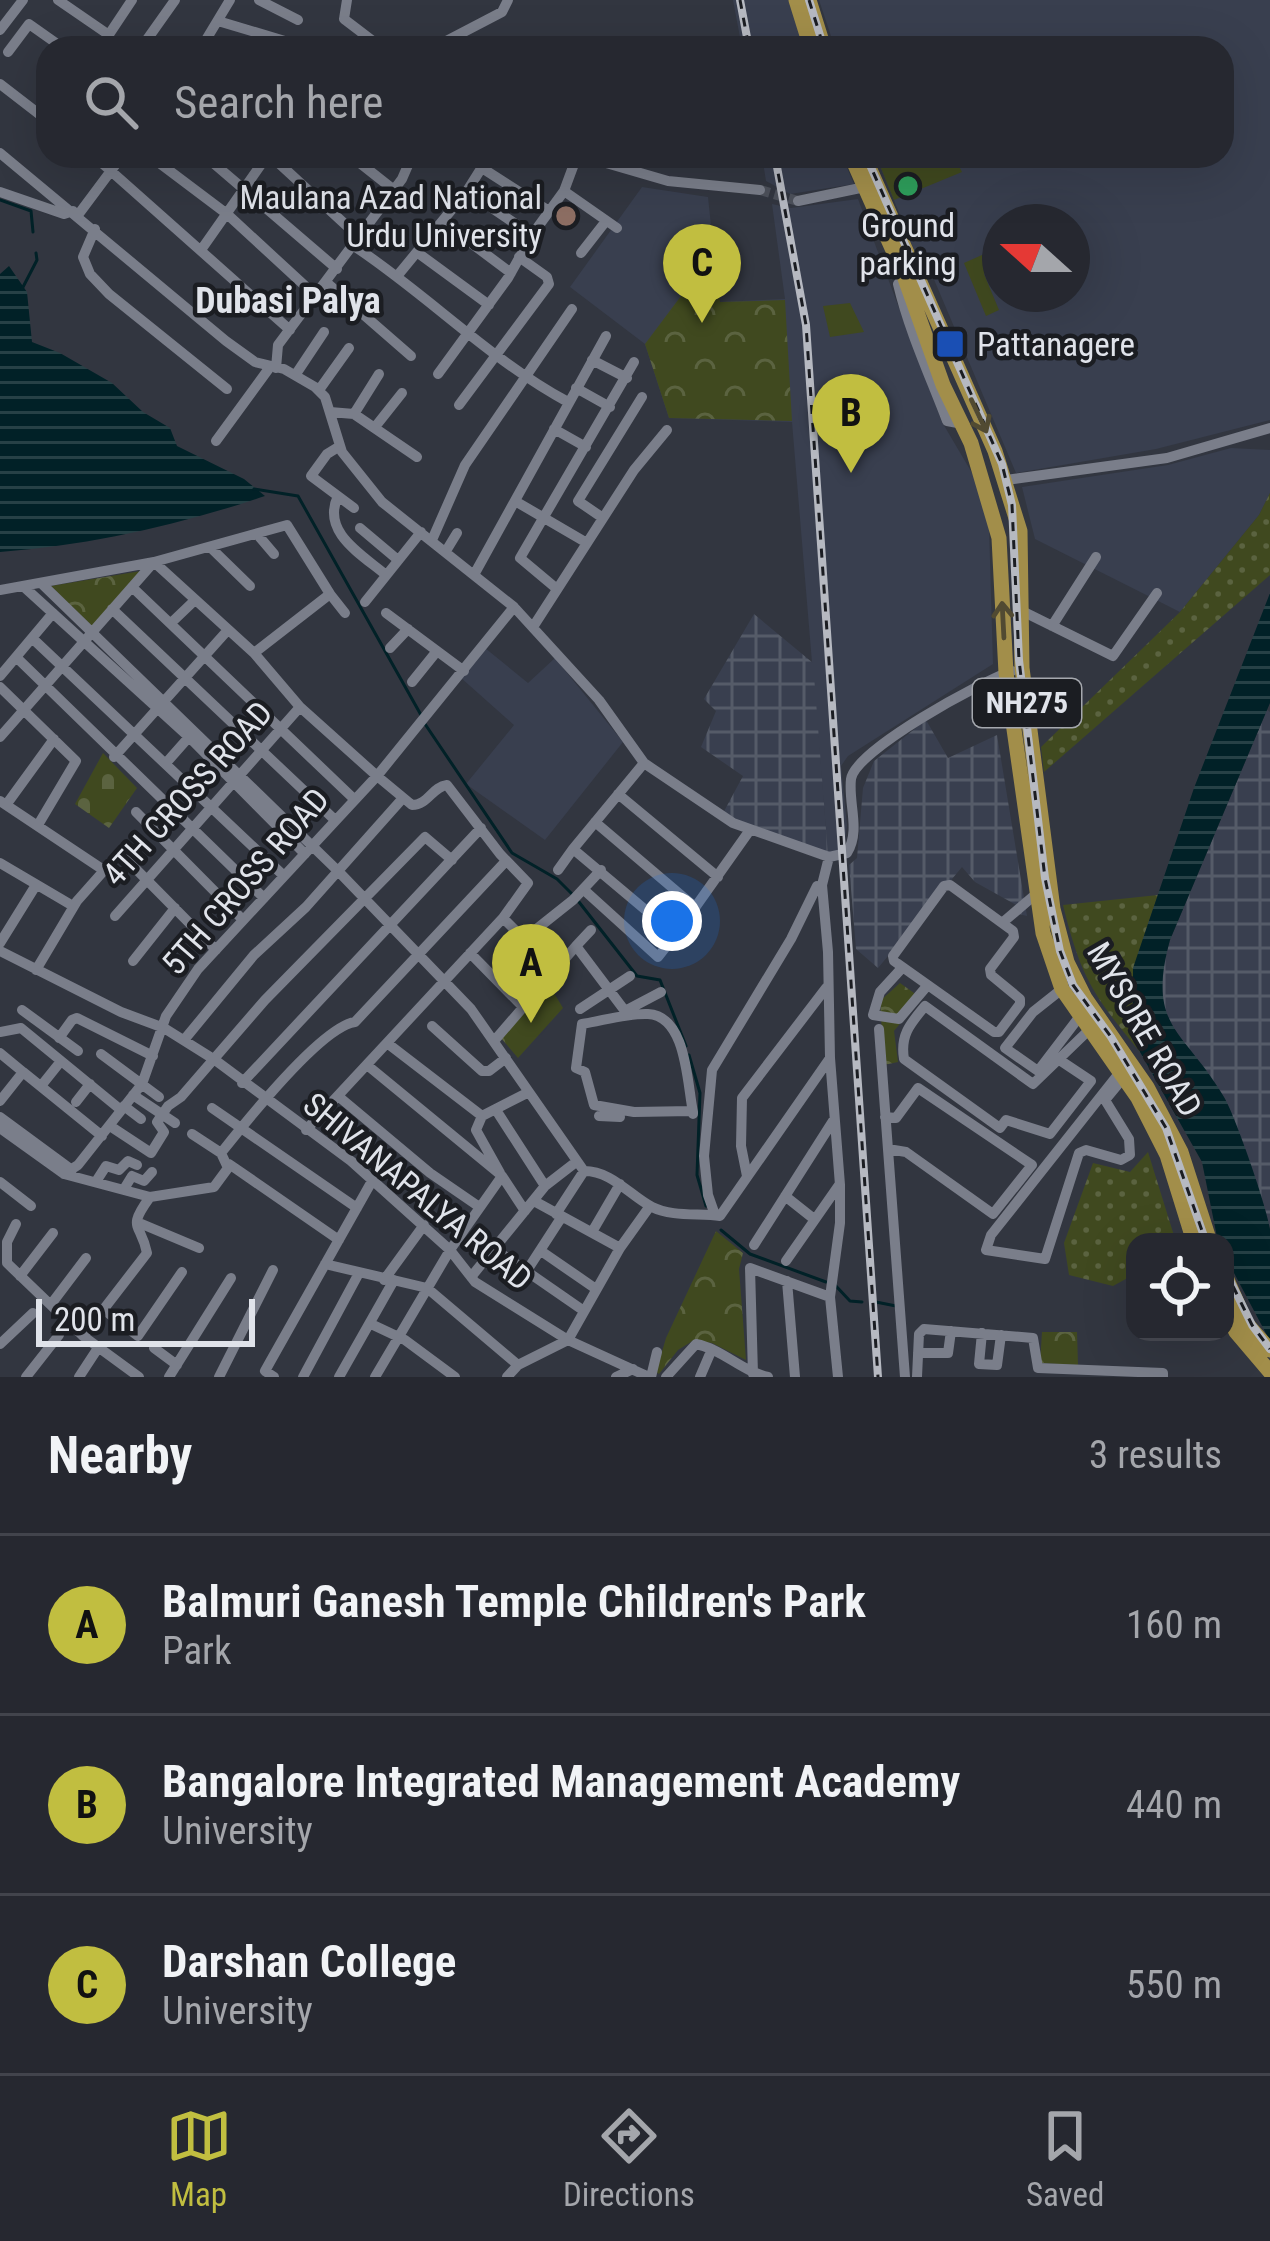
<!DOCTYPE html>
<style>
body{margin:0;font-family:"Roboto Condensed",sans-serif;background:#32343c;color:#f1f3f6}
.controls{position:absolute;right:36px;bottom:36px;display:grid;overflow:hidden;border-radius:24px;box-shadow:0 12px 48px #0002}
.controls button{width:108px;height:108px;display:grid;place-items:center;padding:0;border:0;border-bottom:3px solid #42444c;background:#262830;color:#f1f3f6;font:60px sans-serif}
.compass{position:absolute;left:982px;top:204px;width:108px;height:108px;border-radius:50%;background:#262830;box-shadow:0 12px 48px #0002;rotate:291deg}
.scale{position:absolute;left:36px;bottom:30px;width:219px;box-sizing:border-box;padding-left:12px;border:6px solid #e0e3ea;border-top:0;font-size:33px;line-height:42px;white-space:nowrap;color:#e0e3ea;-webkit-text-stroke:9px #1b1d22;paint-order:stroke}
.you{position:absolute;left:672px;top:921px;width:42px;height:42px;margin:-30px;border:9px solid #fff;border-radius:50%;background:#1a73e8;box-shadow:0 0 0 18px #1a73e833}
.badge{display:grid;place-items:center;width:78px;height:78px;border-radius:50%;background:#c1be40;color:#111;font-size:39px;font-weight:700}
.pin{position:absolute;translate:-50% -99px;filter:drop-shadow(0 3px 6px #0008)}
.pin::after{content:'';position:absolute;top:63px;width:42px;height:36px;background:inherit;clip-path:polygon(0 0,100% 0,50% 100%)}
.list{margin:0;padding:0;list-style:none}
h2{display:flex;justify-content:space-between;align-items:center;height:156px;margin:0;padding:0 48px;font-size:51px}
h2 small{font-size:39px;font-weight:400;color:#a4a6ab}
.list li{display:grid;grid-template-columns:78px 1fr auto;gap:36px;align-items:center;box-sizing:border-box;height:180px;padding:0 48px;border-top:3px solid #42444c}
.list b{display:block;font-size:45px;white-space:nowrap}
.list p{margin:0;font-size:39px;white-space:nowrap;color:#a4a6ab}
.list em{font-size:39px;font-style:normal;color:#a4a6ab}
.icon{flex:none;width:66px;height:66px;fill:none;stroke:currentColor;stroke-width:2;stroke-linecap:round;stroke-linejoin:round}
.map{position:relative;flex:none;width:1270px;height:1377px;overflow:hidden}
.search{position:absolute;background:#262830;box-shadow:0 12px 48px #0002;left:36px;right:36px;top:36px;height:132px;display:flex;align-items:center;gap:30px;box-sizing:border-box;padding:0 42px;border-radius:36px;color:#a4a6ab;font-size:45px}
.sheet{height:696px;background:#262830}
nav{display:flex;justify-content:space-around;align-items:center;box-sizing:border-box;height:168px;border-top:3px solid #42444c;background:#262830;font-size:33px;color:#a4a6ab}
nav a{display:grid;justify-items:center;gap:6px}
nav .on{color:#c1be40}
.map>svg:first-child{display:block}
.built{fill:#393f4f;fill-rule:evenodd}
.industrial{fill:url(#industrial-grid)}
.grass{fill:url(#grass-dots)}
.cemetery{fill:url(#cemetery-stones)}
.park{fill:url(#park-crowns)}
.garden{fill:#40491f}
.water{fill:url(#water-rules)}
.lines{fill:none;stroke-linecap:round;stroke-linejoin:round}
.stream{stroke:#012127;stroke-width:3}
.minor-tunnel{stroke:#4c505a;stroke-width:10;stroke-dasharray:10 5;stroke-linecap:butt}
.minor{stroke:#7a7e8a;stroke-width:10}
.highway{stroke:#a28e4a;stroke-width:15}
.rail-casing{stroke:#b6b9c1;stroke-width:8}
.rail{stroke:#1b1d22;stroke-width:3;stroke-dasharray:9;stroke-linecap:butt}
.oneway{stroke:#514a32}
.leisure-dot{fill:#2e9e5b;stroke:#1b1d22;stroke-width:4.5}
.education-dot{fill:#8d6e63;stroke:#1b1d22;stroke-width:4.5}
.transit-dot{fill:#1a4fb4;stroke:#1b1d22;stroke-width:4.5}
.labels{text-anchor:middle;stroke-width:9;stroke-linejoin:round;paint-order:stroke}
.shield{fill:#1b1d22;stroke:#a5a8ae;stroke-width:3}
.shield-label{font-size:30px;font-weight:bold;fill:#e0e3ea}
.poi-label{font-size:33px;fill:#e0e3ea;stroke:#1b1d22;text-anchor:end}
.street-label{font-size:33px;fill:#e0e3ea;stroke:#1b1d22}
.neighbourhood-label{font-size:36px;font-weight:bold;fill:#e0e3ea;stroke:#1b1d22}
</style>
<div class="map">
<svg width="1270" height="1377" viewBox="0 0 1270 1377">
<defs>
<pattern id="industrial-grid" width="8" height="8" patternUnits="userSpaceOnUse" patternTransform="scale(3)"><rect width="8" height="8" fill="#393f4f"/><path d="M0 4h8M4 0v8" fill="none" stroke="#555b68"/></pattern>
<pattern id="grass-dots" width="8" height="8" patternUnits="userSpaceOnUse" patternTransform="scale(3)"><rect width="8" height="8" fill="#40491f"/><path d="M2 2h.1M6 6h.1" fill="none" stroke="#5b6340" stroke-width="1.8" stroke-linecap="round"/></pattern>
<pattern id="cemetery-stones" width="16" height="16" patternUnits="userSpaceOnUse" patternTransform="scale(3)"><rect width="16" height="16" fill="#40491f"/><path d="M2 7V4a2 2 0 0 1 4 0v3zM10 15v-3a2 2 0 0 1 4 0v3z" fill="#5b6340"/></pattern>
<pattern id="park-crowns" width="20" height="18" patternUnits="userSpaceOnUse" patternTransform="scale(3)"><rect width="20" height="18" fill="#40491f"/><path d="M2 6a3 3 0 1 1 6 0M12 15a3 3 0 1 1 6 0" fill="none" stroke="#5b6340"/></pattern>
<pattern id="water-rules" width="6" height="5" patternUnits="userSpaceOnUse" patternTransform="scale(3)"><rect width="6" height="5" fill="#012127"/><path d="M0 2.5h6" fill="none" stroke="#264146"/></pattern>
</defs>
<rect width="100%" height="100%" fill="#323640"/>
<!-- built -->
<path class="built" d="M733,0H790L804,48H742Z
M819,0H1270V420L1156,449L1016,473L930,270L923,272L876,156H1222V48H835ZM1000,222H1072V294H1000Z
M762,156H842L854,184L790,194L766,181Z
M642,187L708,197L719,302L785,299L772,204L791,208L858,199L942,422L975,478L989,526L993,664L848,756L841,766L847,825L844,848L828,855L792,422L669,418L645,344L570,287Z
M1231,448L1270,450V493L1259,515L1180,612L1035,539L1022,487L1168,465Z
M485,648L528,683L555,658L623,742L545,840L466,784L514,725L460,677Z"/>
<!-- industrial -->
<path class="industrial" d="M754,614L813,663L828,855L722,815L743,776L701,747L716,711L704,699Z
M1267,710L1270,712V1227L1225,1099L1167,1019L1160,999L1161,972L1170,940Z
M926,720L948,758L997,735L1027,916L1019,914L1018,906L975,882L962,867L878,968L856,949L849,865L857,858L863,788L874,761Z"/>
<!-- grass -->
<path class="grass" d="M1270,493V575L1044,772L1041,747L1180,612L1259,515Z
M1158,895C1138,954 1123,989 1140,1052C1093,995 1081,978 1063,905Z
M1148,1152L1176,1242H1135V1274L1113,1286L1069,1275L1064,1243L1093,1163L1130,1172Z"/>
<!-- cemetery -->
<path class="cemetery" d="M103,753L137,788L109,828L75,804Z"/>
<!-- park -->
<path class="park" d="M716,275L720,302L785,300L792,421L669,418L645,344L696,276Z
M141,571L93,627L51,586Z
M548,983L563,1008L518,1058L501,1038Z
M900,983L921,998L894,1031L898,1062L884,1065L880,1001Z
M716,1231L743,1253L739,1269L746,1360L712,1343L694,1340L678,1350L659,1374L656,1372L666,1338Z
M1042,1332H1077L1078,1365L1040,1363Z"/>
<!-- garden -->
<path class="garden" d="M876,156H954L962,172L894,200Z
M1000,247V266L984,274L999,310L986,316L964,263Z
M850,303L864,332L830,337L823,306Z"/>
<!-- water -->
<path class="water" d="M9,266L27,292L32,342L60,353L112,383L143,412L170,428L177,446L244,479L265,496C179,525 91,545 0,552V274Z
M1270,593V703L1170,940C1146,1028 1184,1029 1224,1097C1235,1115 1267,1207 1270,1229C1270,1264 1270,1304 1270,1341L1225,1256V1242H1218L1202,1162L1140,1052L1133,1024V968L1194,788Z"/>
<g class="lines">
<!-- stream -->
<path class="stream" d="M0,200L31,211L33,232
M22,289L37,260L36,253
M254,489L298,496L421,715
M425,724L512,853L557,879L573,895
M579,902L637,976L660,980L686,1046
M689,1055L700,1093L697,1175L706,1206
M721,1230L750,1254L826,1282
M835,1285L850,1301L862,1302
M876,1302L896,1306"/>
<!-- minor-tunnel -->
<path class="minor-tunnel" d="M760,190L798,201"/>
<!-- minor -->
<path class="minor" d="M58,0L109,35
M259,0L298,20
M347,0L344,19L382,48
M218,21L308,48
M0,30L23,0
M100,48L132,0
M141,48L175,0
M201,48L230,0
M433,48L502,12L508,0
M8,52L29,24L63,48
M45,71L48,73
M0,84L48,121
M0,153L226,341L255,362L284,369L315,387L325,397L342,452L382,502L514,607L599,700L644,763L733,823L829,857L847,853C861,830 848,804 851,779C855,750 982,681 1012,671
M94,156L290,330
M150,156L227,214L316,296
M205,156L337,269
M271,156L360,238
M351,156L394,190
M582,156L668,181L760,190
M482,168L549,211
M564,191L617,228
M0,192L64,214L73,211
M798,201L865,187
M78,215L122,156
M443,222L511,273
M95,229L83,257L90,274L109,294L227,389
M532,235L564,191L577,156
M354,246C428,295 490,360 568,402
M201,250L267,156
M418,253L489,305
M581,253L606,221
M398,275L467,191L489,156
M904,277L898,284C909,331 930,376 947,421L963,424
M326,282L411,356
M592,360L627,378
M276,368L278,345L402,179L412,156
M296,374L324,332
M438,374L508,278L532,235L467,191
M576,388L610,407
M319,390L349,348
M459,405L549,284L547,277L519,257
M330,412L354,414L417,457
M354,414L379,374
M375,427L402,393
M554,429L586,447
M216,441L270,367
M340,446L327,454L311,476L354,508
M1006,480L1167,458L1270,428
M338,496C321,532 361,554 386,575
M515,501L587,543
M603,518L578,501L642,397
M360,528L398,560
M257,534L274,554
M432,540L465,465L572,309
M211,548L250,586
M446,551L457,533
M475,573L606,336
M42,584L339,872L471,1009L584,1171C612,1171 629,1195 652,1207C672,1217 699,1213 720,1216L830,1058L828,952L822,885L829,857
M23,586L189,737L305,854
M132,587L354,799
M557,589L520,558L634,362
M0,590L154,562L254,653L300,707L377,776L514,607
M330,594L345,613
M365,602L421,532
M112,609L335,820
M1020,610L1113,656L1157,593
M386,613L464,671
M171,623L194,601
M1052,626L1096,557
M533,627L634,470L667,430
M32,638L284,876
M390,648L408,629
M16,657L264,898
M0,676L53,613
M412,682L437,651
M0,687L76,761L38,825
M0,737L154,562L287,525L330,594L254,653
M114,757L227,631
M166,763L189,737
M644,763L573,849L673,933H677L750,830
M618,794L718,877
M0,801L102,869
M6,805L54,739
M136,812L243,920
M595,822L695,907
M0,863L73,906
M558,870L573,849
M583,889L658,957L677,933
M115,916L300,707
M503,918L541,956L509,993
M1002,923L1013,931L1014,937L990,969L991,975L1020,999V1004L999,1032H994L894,961L893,956L944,886L950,885L1002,923L1036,894
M524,939L573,900L601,870
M0,943L36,885
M576,946L591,930
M0,951L121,1012L164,1028L215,1060L351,1161L450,1250L475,1282L568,1340L649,1377
M470,953L523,1007
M133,961L175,908
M902,968L880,992L873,1015L899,1019L927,986
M36,970L77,901L116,857L127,860L216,950
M1062,989L1033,1012L1005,1048L1038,1071L1080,1016
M580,1009L630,976
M22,1010L78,1051
M432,1026L482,1071H489L506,1058
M879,1029L905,1377
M0,1032L21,1028L121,1110
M59,1038L72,1020L77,1018L153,1056
M184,1040L254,955L306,907L403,798
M494,1041L576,946L625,1011L661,992
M387,1043L482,1116L529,1092
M0,1053L23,1072
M101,1054L159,1097
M830,1058L840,1185V1223L830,1297L838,1377
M1061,1061L1091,1081L1050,1134L1006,1120L1000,1128L904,1059C900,1035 910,1024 925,1006L1033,1084L1090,1029
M367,1065L502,1176
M1120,1072L991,1235L986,1250L1045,1259L1079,1153L1086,1150L1121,1160L1130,1155L1129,1139L1105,1100L1124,1077
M242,1083L481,828
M41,1086L61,1061
M133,1095L175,1123
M338,1096L430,1173L478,1206
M0,1101L23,1072L102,1136
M76,1102L90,1084
M124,1106L141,1119
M212,1108L357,1208
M496,1110L545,1186
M692,1111L634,1112L594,1105L585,1072L576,1068L582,1024C602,1021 627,1013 648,1014C687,1016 687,1084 693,1112V1114
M482,1116L476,1130L500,1173
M599,1116L620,1117
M0,1117L72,1170
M885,1117L896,1118L918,1088L1032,1165L993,1214L906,1152L888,1149
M110,1126L151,1153L164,1132L157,1122L168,1106L181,1097L265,1000L425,837L452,860
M0,1128L64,1174L150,1197L214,1187L228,1168L221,1153C244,1124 321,1027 355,1022L506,861
M192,1134L221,1153
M229,1164L339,1240
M64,1174L78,1165L142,1084L166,1016L198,969L377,776L412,805C428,805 432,787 447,785L500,854L528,883L503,918L306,1130
M747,1176L741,1146L742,1098L826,988
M97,1180L106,1166L119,1170L128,1161L137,1165
M0,1182L31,1206
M124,1189L132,1176L144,1181L152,1172
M785,1196L814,1219
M534,1201L620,1248
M556,1214L584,1171
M715,1215L708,1195L704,1156L712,1070L791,939L817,886
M137,1222L199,1248
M16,1224L7,1242V1263L83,1336L139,1377
M592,1232L620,1184
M754,1245L833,1121
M493,1248L584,1311
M541,1251L596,1289
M786,1261L839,1185
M325,1264L427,1288L518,1365
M526,1272L561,1218
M20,1276L53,1233
M471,1277L545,1186L576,1162
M384,1280L424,1225
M787,1281L795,1377
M52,1303L86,1258
M103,1309L138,1336L182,1272
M371,1324L405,1340L455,1377
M982,1333L979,1364L997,1365L1001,1335
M83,1336L147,1253C141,1222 126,1230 150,1197
M0,1344L33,1313
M154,1348L177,1365
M918,1353H948L951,1331
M753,1374L750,1268L830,1297
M26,1377L59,1335
M79,1377L98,1348
M169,1377L231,1278
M219,1377L273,1270
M274,1377L265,1371L270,1362L372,1181
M303,1377L359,1273
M339,1377L394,1280
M375,1377L450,1250L502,1176L525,1211
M507,1377L518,1365L568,1340L620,1248L650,1206
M616,1377L633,1369
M651,1377L657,1352
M666,1377L696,1344C722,1349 741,1371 768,1377
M700,1377L712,1349
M917,1377L919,1334L924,1329L1033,1338L1038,1368L1163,1373V1377"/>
<!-- highway -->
<path class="highway" d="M796,0L811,48
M809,0L824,48
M851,156L903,273L943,385L971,443L999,538L1006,673L1043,933L1062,989L1138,1098L1167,1155L1194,1242
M864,156L995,451L1020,531L1022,668L1053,909L1067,962L1085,998L1147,1087L1181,1152L1210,1242
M1225,1275L1246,1323L1270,1350
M1225,1309L1236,1332L1270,1372"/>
<!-- rail casing -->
<g class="rail-casing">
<path id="rail" d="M740,0L749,48
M809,0L824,48
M775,156L806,325L878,1377
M866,156L1002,464L1012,505L1019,660L1045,878L1060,951L1073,985L1111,1037L1166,1128L1206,1242
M1225,1270L1252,1325L1270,1349"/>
</g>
<!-- rail -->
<use href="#rail" class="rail"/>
</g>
<!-- one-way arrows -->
<defs><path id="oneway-shaft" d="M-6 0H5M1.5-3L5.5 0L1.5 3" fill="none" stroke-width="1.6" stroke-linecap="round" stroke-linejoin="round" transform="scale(3)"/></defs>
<g class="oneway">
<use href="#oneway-shaft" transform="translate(979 416) rotate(65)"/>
<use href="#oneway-shaft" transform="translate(1003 620) rotate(-93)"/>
</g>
<!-- markers -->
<circle class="leisure-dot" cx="908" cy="186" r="12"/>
<circle class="education-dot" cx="566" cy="216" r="12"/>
<rect class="transit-dot" x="935" y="329" width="30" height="30" rx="6"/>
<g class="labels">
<!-- shield labels -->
<rect class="shield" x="973" y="679" width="108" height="48" rx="9"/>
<g class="shield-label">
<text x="1027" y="713">NH275</text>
</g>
<!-- poi labels -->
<g class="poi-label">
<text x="542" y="209">Maulana Azad National<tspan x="542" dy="38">Urdu University</tspan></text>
<text x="908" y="237" text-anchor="middle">Ground<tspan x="908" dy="38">parking</tspan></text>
<text x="977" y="356" text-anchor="start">Pattanagere</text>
</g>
<!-- street labels -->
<g class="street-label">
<text transform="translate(187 793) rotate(-48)" y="12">4TH CROSS ROAD</text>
<text transform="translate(245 881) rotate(-49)" y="12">5TH CROSS ROAD</text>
<text transform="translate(1145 1029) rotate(60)" y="12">MYSORE ROAD</text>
<text transform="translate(418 1191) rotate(40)" y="12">SHIVANAPALYA ROAD</text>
</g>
<!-- neighbourhood labels -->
<g class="neighbourhood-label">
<text x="288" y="313">Dubasi Palya</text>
</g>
</g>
</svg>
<div class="controls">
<button><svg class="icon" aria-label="locate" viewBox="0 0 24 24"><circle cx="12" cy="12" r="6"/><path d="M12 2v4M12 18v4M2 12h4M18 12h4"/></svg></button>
</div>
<svg class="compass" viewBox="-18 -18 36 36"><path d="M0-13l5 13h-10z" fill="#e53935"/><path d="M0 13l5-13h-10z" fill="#a4a6ab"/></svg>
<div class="scale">200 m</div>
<div class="you"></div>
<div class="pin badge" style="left:531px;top:1023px">A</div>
<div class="pin badge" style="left:851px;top:473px">B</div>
<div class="pin badge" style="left:702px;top:323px">C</div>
<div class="search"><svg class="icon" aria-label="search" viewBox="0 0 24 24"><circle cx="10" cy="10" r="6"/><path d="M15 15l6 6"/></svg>Search here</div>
</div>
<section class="sheet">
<h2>Nearby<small>3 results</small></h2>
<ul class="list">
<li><span class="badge">A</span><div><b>Balmuri Ganesh Temple Children's Park</b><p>Park</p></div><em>160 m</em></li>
<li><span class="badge">B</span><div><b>Bangalore Integrated Management Academy</b><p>University</p></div><em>440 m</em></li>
<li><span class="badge">C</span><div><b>Darshan College</b><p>University</p></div><em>550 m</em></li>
</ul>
</section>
<nav>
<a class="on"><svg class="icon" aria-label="map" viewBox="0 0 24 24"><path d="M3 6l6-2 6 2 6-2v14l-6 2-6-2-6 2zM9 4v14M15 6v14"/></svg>Map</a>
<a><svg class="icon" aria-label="directions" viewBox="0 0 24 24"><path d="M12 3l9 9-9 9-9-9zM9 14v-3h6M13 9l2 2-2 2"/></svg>Directions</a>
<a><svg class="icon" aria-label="saved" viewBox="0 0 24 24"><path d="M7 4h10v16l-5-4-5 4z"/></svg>Saved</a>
</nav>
